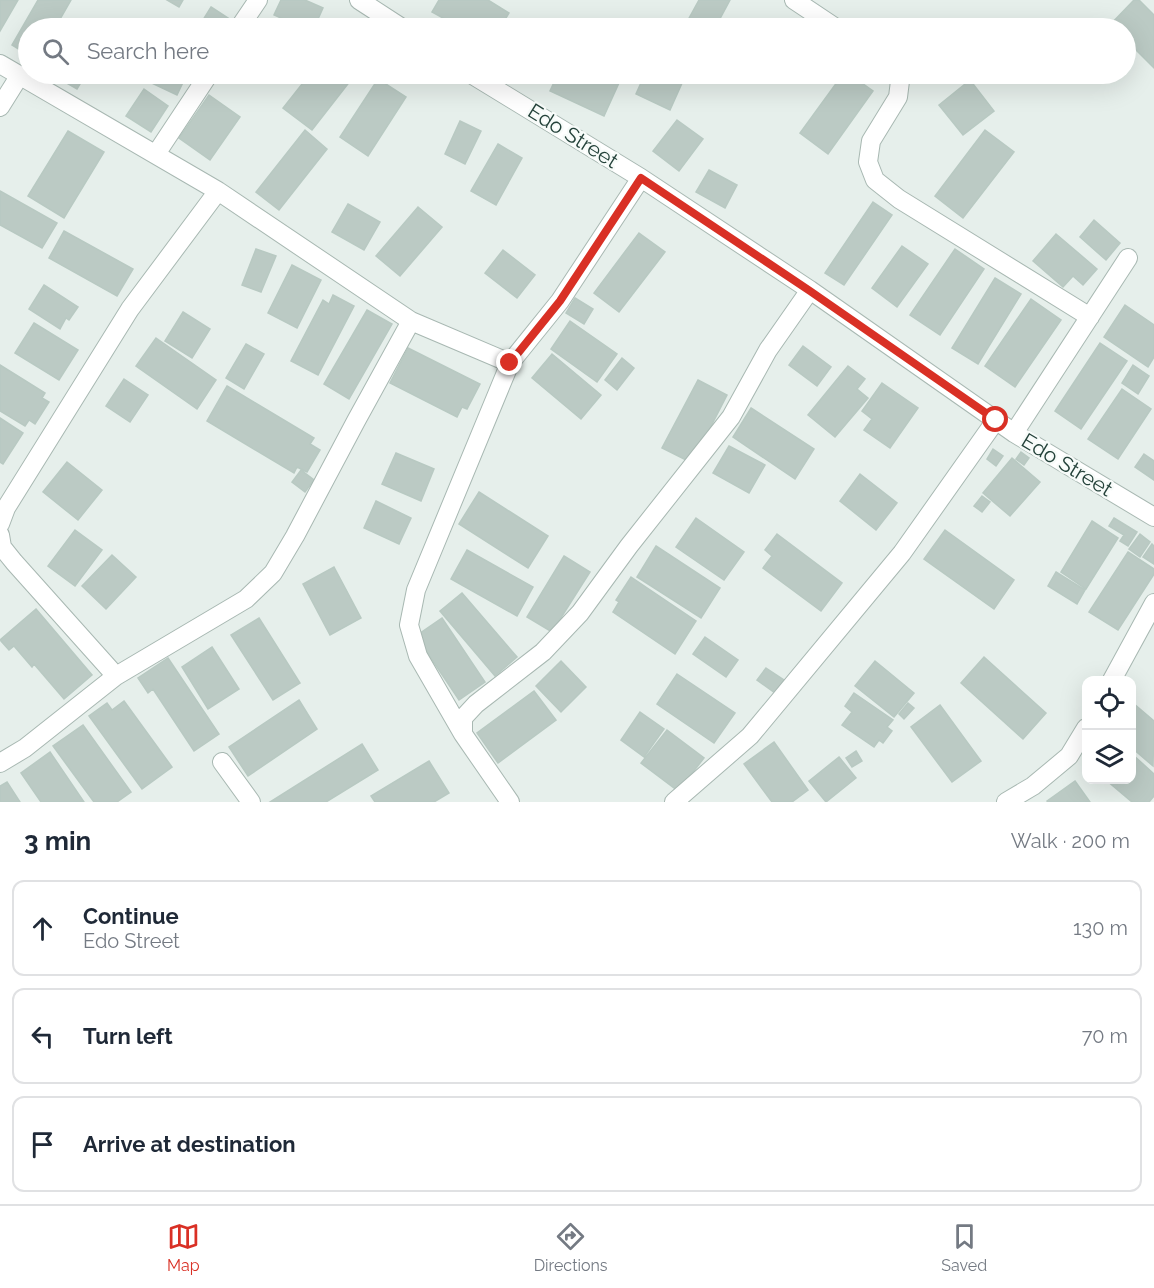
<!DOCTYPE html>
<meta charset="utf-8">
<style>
body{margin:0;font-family:Raleway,sans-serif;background:#f2f2f3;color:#1f2937}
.controls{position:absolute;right:18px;bottom:18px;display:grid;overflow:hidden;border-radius:12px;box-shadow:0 6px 24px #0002}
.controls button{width:54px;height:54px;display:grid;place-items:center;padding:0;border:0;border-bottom:2px solid #e0e1e3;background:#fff;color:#1f2937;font:30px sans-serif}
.stop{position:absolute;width:18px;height:18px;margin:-14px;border:4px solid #d93025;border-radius:50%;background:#fff}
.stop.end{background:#d93025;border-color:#fff;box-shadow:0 2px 6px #0008}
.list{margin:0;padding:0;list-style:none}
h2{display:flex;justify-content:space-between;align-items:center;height:78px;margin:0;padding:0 24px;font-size:26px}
h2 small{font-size:20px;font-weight:400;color:#747a83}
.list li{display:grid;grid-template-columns:39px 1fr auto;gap:18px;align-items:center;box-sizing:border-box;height:96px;margin:0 12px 12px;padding:0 12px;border:2px solid #e0e1e3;border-radius:12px}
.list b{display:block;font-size:22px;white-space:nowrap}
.list p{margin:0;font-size:20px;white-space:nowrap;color:#747a83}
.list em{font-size:20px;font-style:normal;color:#747a83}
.icon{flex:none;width:33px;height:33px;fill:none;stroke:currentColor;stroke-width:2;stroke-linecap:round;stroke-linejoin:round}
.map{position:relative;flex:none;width:1154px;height:802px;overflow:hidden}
.search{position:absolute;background:#fff;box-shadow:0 6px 24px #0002;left:18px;right:18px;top:18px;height:66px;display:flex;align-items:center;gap:15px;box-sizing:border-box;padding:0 21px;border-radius:33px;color:#747a83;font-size:22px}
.sheet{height:402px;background:#fff}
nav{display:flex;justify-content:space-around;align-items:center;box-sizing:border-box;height:84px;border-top:2px solid #e0e1e3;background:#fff;font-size:16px;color:#747a83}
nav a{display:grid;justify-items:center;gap:3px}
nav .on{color:#d93025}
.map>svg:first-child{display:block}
.building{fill:#bbcac4;stroke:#b8c9c2;stroke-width:1.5}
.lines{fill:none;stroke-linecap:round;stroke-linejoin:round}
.minor-casing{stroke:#a8b8b2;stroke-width:20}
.minor{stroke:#fff;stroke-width:18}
.route{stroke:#d93025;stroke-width:8}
.labels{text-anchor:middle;stroke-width:4.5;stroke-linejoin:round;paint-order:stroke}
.street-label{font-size:21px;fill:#24423a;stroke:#f7fbf9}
</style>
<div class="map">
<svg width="1154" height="802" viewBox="0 0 1154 802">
<rect width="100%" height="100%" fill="#e6efeb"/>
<!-- building -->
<path class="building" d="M0,0H18L0,31Z
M38,0H71L55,28H28V55L12,45Z
M167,0H183L179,7Z
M281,0H305L323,8L314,28H303L274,15Z
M439,0H488L509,13L500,28H461L432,12Z
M699,0H730L715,28H699L687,22Z
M1134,0H1139L1154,15V68L1126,40V28H1114L1110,25Z
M211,7L228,18L222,28H198Z
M51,74H86L77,89Z
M146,74H181L186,76L177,95L143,79Z
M310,74H342L351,80L312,130L283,108Z
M558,74H623L604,116L550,91Z
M645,74H665L683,81L670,110L636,94Z
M843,74H849L873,91L828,154L800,133Z
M378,79L406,97L368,156L340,137Z
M970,80L994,111L963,135L939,105Z
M144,89L168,106L151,132L126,116Z
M209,95L240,117L210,160L179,138Z
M677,120L703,139L679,171L653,151Z
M460,121L481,131L465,164L445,154Z
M305,130L327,149L279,210L256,192Z
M985,130L1014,152L963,218L935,196Z
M68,131L104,152L64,218L28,196Z
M498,144L522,158L496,205L471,191Z
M709,170L737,185L725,208L696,192Z
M0,191L57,223L42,248L0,225Z
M873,202L892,215L844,285L825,273Z
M348,204L380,222L364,250L332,232Z
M418,207L442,227L400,276L376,256Z
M1094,220L1120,243L1106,260L1080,237Z
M64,231L133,269L117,296L49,258Z
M639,233L665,252L619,312L594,293Z
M1056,234L1097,269L1083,285L1073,276L1063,287L1033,261Z
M902,246L928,264L897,307L872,288Z
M256,249L276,256L261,292L242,285Z
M955,249L984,269L940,335L910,315Z
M503,250L535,275L517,298L485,273Z
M292,265L321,280L297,328L268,313Z
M995,278L1021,294L978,364L952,348Z
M44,285L78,307L69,320L66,318L60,329L29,309Z
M333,295L354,306L318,375L291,361L323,300L329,304Z
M575,298L593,309L584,324L566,313Z
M1031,299L1061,320L1015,387L985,366Z
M1125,305L1154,325V357L1148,367L1104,337Z
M367,310L392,324L349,399L324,384Z
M183,312L210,329L192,358L165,341Z
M570,321L617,354L597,382L551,349Z
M34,323L78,350L59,380L15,353Z
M156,338L216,380L197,409L136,366Z
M1100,343L1127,361L1081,429L1055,411Z
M246,344L264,354L244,389L226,378Z
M803,346L831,367L817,386L789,365Z
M408,348L480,384L467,409L462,407L457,417L390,383Z
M552,354L601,395L581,419L532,378Z
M622,358L634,368L617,390L605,380Z
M0,365L45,393L42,398L49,402L35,424L29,420L25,426L0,411Z
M1133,365L1149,376L1138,394L1122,383Z
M848,366L865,379L857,389L868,398L835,437L808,415Z
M124,379L148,395L130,422L106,406Z
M698,380L727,395L692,463L662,448Z
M882,383L918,408L890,448L864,430L872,419L862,411Z
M227,386L314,438L310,444L320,450L307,472L297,467L294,473L207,421Z
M1122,389L1151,409L1118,459L1088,439Z
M751,408L814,449L795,479L733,437Z
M0,418L23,433L3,464L0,462Z
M729,446L765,465L749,493L713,473Z
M993,449L1003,456L996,466L987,459Z
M1021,452L1029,458L1024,465L1016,459Z
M396,453L434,469L421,501L382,484Z
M1144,454L1154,461V480L1135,467Z
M1012,458L1040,482L1010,516L983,493Z
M67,462L102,490L78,520L43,492Z
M301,470L314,480L305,492L292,482Z
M860,474L897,503L876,530L840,501Z
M479,492L548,536L528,568L459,524Z
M982,496L990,502L982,512L974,506Z
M376,501L411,518L399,544L364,528Z
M696,518L744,552L724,580L676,547Z
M1114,518L1137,532L1128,546L1120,541L1124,535L1109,526Z
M1092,521L1118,538L1086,589L1061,572Z
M75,530L102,550L75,586L48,566Z
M945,530L1014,580L994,609L924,559Z
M777,534L842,583L821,611L763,568L772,556L765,550Z
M1140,534L1150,542L1140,557L1129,549Z
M1152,544L1154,546V564L1143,557Z
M656,546L720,588L701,618L637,577Z
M467,550L533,587L517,616L451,579Z
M1128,552L1154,569V574L1118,630L1089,612Z
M112,555L136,577L106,609L82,586Z
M564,556L590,572L552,632L527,617Z
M334,567L361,618L330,635L303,584Z
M1056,572L1085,590L1077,604L1048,586Z
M631,577L696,621L675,654L613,612L619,602L616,600Z
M462,593L517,657L495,676L440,611Z
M36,609L92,675L64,699L34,664L32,667L14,646L9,650L0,640Z
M259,618L300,683L273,700L231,635Z
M442,618L485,682L459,700L416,636Z
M705,637L738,660L726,677L693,654Z
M212,647L239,689L208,709L182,667Z
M984,657L1046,713L1023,739L961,683Z
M168,658L219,734L194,751L153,689L148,693L138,678Z
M561,661L586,687L561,712L536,686Z
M875,661L914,693L894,717L855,686Z
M766,668L784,680L775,693L757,680Z
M677,674L735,713L714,743L657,704Z
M534,691L556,720L498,763L477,733Z
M854,693L893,720L887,727L892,731L883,743L879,740L874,747L842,725L852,712L845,706Z
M299,700L317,729L248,776L229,747Z
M124,701L172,767L142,789L89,716L107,703L112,710Z
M908,703L914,708L904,719L899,714Z
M1133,703L1154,721L1153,766L1132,748V705Z
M940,705L981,761L952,782L911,727Z
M640,712L664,729L644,757L621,740Z
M83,725L131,792L117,802H94L53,746Z
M667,730L704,758L678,791L641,763Z
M774,742L808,790L792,802H772L744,764Z
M362,744L378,770L326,802H270Z
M856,751L862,761L852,767L846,758Z
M50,752L84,802H41L21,773Z
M1132,754L1154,774V796L1149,802H1132L1106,780H1132Z
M839,757L856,778L826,802L809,781Z
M429,761L449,793L434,802H375L371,796Z
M1075,781L1090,802H1048L1047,801Z
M7,782L20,802H0V786Z"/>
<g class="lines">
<!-- minor casing -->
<g class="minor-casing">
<path id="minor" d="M359,0L402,28
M794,0L836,28
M239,28L258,0
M0,64L218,191L411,321
M471,74L641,178L810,290L1014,433L1154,517
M894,74L900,81L898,97L871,141L868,162L875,180L899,199L1090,317
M0,107L20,75
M156,154L209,74
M1014,433L1128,258
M0,524L6,508L130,309L218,191
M0,535L2,547L14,562L116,676
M1112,680L1154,603
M463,734L418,656L409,625L416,590L510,363
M222,762L251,802
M0,763L25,748L116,676L246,599L273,573L295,536L356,421L411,321L510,363L560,301L641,178
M510,802L463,734V718L476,704L543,652L580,613L629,546L731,417L768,350L810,290
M674,802L750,736L902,553L996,420
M1006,802L1033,786L1069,756L1086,728"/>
</g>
<!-- minor -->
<use href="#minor" class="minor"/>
</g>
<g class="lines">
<!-- route -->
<path class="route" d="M510,363L560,301L641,178L810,291L996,420"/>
</g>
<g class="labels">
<!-- street labels -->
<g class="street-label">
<text transform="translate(573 136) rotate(32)" y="7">Edo Street</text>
<text transform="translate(1067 465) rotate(31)" y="7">Edo Street</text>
</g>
</g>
</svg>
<div class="controls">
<button><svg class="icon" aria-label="locate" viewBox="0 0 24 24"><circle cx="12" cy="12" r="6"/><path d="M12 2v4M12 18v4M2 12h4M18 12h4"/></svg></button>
<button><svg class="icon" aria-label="layers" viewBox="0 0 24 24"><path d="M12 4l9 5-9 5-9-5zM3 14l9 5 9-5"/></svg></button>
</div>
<div class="stop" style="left:996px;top:420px"></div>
<div class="stop end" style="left:510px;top:363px"></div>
<div class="search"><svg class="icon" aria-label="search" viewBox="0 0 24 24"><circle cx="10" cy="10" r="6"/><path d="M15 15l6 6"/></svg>Search here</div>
</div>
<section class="sheet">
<h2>3 min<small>Walk · 200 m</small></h2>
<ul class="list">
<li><svg class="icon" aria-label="ahead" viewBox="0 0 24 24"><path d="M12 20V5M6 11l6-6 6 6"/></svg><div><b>Continue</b><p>Edo Street</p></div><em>130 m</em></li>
<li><svg class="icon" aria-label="left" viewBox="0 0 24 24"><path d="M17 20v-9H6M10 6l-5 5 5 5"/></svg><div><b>Turn left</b></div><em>70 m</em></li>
<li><svg class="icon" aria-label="arrive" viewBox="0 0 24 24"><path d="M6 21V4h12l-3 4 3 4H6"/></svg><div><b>Arrive at destination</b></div></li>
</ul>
</section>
<nav>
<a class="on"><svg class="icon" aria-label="map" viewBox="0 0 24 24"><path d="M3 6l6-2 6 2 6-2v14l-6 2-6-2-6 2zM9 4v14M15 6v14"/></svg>Map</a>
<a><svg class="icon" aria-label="directions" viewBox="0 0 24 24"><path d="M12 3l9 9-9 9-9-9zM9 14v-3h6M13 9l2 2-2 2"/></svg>Directions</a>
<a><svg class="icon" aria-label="saved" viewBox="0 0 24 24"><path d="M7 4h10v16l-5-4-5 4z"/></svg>Saved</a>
</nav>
